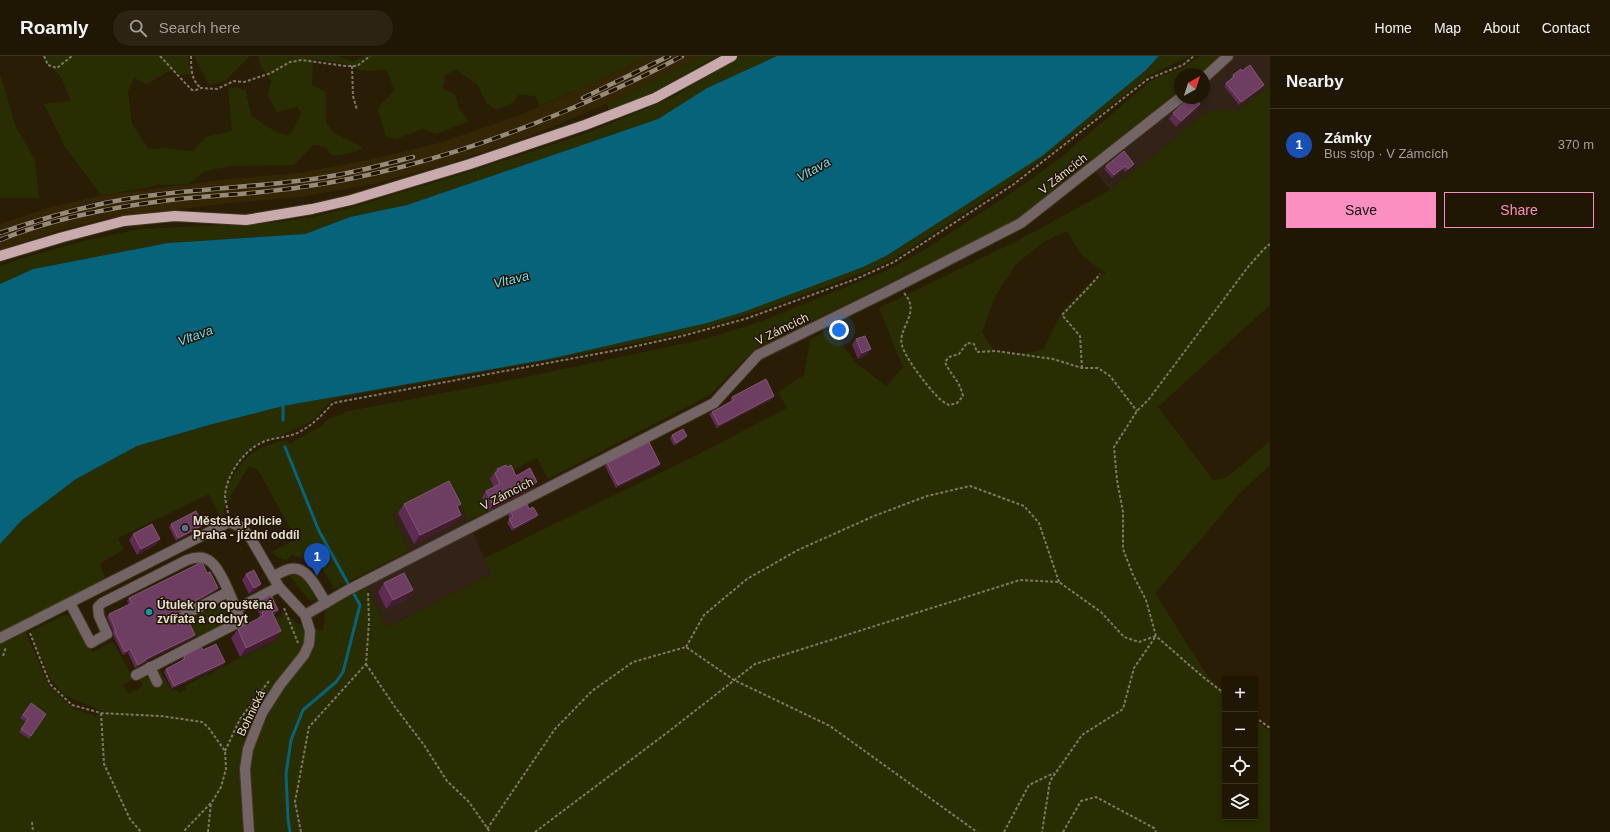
<!DOCTYPE html>
<meta charset="utf-8">
<style>
body{margin:0;font-family:Arial,sans-serif;background:#2c2313;color:#f1f3f6}
.controls{position:absolute;right:12px;bottom:12px;display:grid;overflow:hidden;border-radius:0px;box-shadow:0 2px 6px #0003}
.controls button{width:36px;height:36px;display:grid;place-items:center;padding:0;border:0;border-bottom:1px solid #3c3526;background:#1f1604;color:#f1f3f6;font:20px sans-serif}
.compass{position:absolute;left:1174px;top:12px;width:36px;height:36px;border-radius:50%;background:#1f1604;box-shadow:0 2px 6px #0003;rotate:39deg}
.you{position:absolute;left:839px;top:274px;width:14px;height:14px;margin:-10px;border:3px solid #fff;border-radius:50%;background:#1a73e8;box-shadow:0 0 0 6px #1a73e833}
.badge{display:grid;place-items:center;width:26px;height:26px;border-radius:50%;background:#fc8fc2;color:#fff;font-size:13px;font-weight:700}
.pin{position:absolute;translate:-50% -33px;filter:drop-shadow(0 1px 2px #0008)}
.pin::after{content:'';position:absolute;top:21px;width:14px;height:12px;background:inherit;clip-path:polygon(0 0,100% 0,50% 100%)}
.list{margin:0;padding:0;list-style:none}
h2{display:flex;justify-content:space-between;align-items:center;height:52px;margin:0;padding:0 16px;font-size:17px}
h2 small{font-size:13px;font-weight:400;color:#a19f9a}
.list li{display:grid;grid-template-columns:26px 1fr auto;gap:12px;align-items:center;box-sizing:border-box;height:72px;padding:0 16px;border-top:1px solid #3c3526}
.list b{display:block;font-size:15px;white-space:nowrap}
.list p{margin:0;font-size:13px;white-space:nowrap;color:#a19f9a}
.list em{font-size:13px;font-style:normal;color:#a19f9a}
.actions{display:flex;gap:8px;padding:12px 16px}
.actions a{flex:1;padding:9px 0;border:1px solid #fc8fc2;border-radius:0px;text-align:center;font-size:14px;color:#fc8fc2}
.actions .main{background:#fc8fc2;color:#111}
.icon{flex:none;width:22px;height:22px;fill:none;stroke:currentColor;stroke-width:2;stroke-linecap:round;stroke-linejoin:round}
.map{position:relative;flex:none;width:1270px;height:776px;overflow:hidden}
header{display:flex;align-items:center;gap:24px;box-sizing:border-box;height:56px;padding:0 20px;background:#1f1604;border-bottom:1px solid #3c3526}
header strong{font-size:19px}
nav{display:flex;gap:22px;margin-inline-start:auto;font-size:14px}
.search{width:280px;height:36px;background:#2c2313;display:flex;align-items:center;gap:10px;box-sizing:border-box;padding:0 14px;border-radius:22px;color:#a19f9a;font-size:15px}
main{display:flex}
aside{flex:1;background:#1f1604}
.map>svg:first-child{display:block}
.built{fill:#342505}
.industrial{fill:#322218}
.green{fill:#292e02;fill-rule:evenodd}
.water{fill:#07637a}
.lines{fill:none;stroke-linecap:round;stroke-linejoin:round}
.stream{stroke:#07637a;stroke-width:3}
.minor-casing{stroke:#433821;stroke-width:12}
.major-casing{stroke:#433821;stroke-width:12}
.path{stroke:#817764;stroke-width:2;stroke-dasharray:3 2;stroke-linecap:butt}
.minor{stroke:#736566;stroke-width:10}
.major{stroke:#c9abae;stroke-width:10}
.rail-casing{stroke:#958b79;stroke-width:4.5}
.rail{stroke:#1f1300;stroke-width:3;stroke-dasharray:9;stroke-linecap:butt}
.wall{fill:#5f2b54}
.shaded-wall{fill:#431d2f}
.building{fill:#6e3e62;stroke:#805773}
.service-dot{fill:#5c6f8a;stroke:#1f1300;stroke-width:1.5}
.culture-dot{fill:#0f9aa8;stroke:#1f1300;stroke-width:1.5}
.labels{text-anchor:middle;stroke-width:3;stroke-linejoin:round;paint-order:stroke}
.street-label{font-size:12px;fill:#e6ded0;stroke:#1f1300}
.poi-label{font-size:12px;font-weight:bold;fill:#e6ded0;stroke:#1f1300;text-anchor:start}
.water-label{font-size:13px;font-style:italic;fill:#70d9fa;stroke:#1f1300}
</style>
<header>
<strong>Roamly</strong>
<div class="search"><svg class="icon" aria-label="search" viewBox="0 0 24 24"><circle cx="10" cy="10" r="6"/><path d="M15 15l6 6"/></svg>Search here</div>
<nav><a>Home</a><a>Map</a><a>About</a><a>Contact</a></nav>
</header>
<main>
<div class="map">
<svg width="1270" height="776" viewBox="0 0 1270 776">
<rect width="100%" height="100%" fill="#291d05"/>
<!-- built -->
<path class="built" d="M650,0H702L607,48L528,81L445,109L373,128L301,141L232,147L108,162L57,175L0,194V168L51,151L104,139L229,123L298,117L368,104L439,87L520,59L596,26Z"/>
<!-- industrial -->
<path class="industrial" d="M1233,0H1270V30L1239,54H1210L1110,134L1095,115L1186,42H1204V26Z
M450,428L468,465L491,518L387,571L361,520L409,495L392,459Z"/>
<!-- green -->
<path class="green" d="M42,0H188L191,18L181,19L171,14L147,28L134,22L128,36L132,68L149,93L163,92L193,95L206,81L232,75L228,33L237,31L246,35L251,60L278,77L288,79L293,75L301,57L297,51L277,56L268,40L271,25L262,12L258,0H338L352,6L363,0H650L596,26L539,50L536,40L518,39L514,46L496,54L486,47L478,29L456,14L445,19L443,33L455,38L459,52L469,65L437,78L422,73L396,83L386,81L378,54L381,48L395,34L386,14L363,15L345,8L313,3L312,29L326,36V66L334,77L364,92L351,97L332,100L326,91L313,89L294,109L232,110L205,115L189,128L157,129L147,132L101,139L65,91L44,48L71,45L61,21Z
M194,0H250L225,25L209,29Z
M702,0H717L645,41L609,55L607,48Z
M741,0H777L707,32L658,63L407,149L350,161L305,178L168,187L33,213L0,228V210L23,202L80,186L139,173L271,167L313,161L353,151L472,115L587,77L673,41Z
M1159,0H1189L1149,20L1014,124L894,203L870,214L761,254L691,276L555,303L343,341L331,345L312,365L280,380L258,387L247,396L239,405L228,424L231,425C244,398 258,390 287,384L290,388L321,370L328,363L344,358V356L516,323L705,283L762,265L888,214L921,196L1010,138L1058,104L1153,23L1183,12L1200,0H1220L1200,18H1180V34L1017,164L755,293L710,339L548,423L537,402L508,417L491,423L496,434L482,441L489,455L468,465L450,428L392,459L409,495L334,533C323,510 317,506 292,499L286,504L279,502L271,496L296,483L258,414L249,410L230,441L232,443L225,448L223,459L221,463L209,438L118,482L124,494L100,507L105,523L0,579V488L22,464L76,423L137,390L209,369L283,350L549,303L863,211L886,200L1042,99L1146,14Z
M0,18L16,71L35,104L39,142H0Z
M1270,30V249L1158,351L1213,424L1226,422L1270,385V409L1241,436L1155,537L1209,622L1225,636V761H1255V663L1270,676V776H0V586L23,576L26,577L48,628L72,652L96,660L100,654L64,639L51,624L32,580V574H34L64,559L73,560L92,596L113,586L134,623L123,629L128,638L143,630L139,622L145,620L150,623L153,629L156,614L159,612L172,635L176,633L179,637L186,633L185,630L207,618L209,620L213,617L212,616L277,584L269,566L278,560L282,562V555L298,568L323,575L326,553L366,531L387,571L491,518L484,502L691,402L787,352L778,336L804,319L810,284L831,272L856,307L886,330L903,312L879,252L1023,182L1110,134L1210,54H1239ZM1067,175L1082,200L1106,217L1086,230L1061,258L1043,294L1017,298L994,294L982,276L994,243L1016,208L1044,186Z
M293,517C306,519 310,532 316,543L315,544L309,543L289,520V518Z
M221,545L227,547L234,562L232,567L198,585L187,562Z"/>
<!-- water -->
<path class="water" d="M777,0H1159L1146,14L1042,100L886,200L863,211L743,256L707,267L549,303L283,350L209,369L137,390L76,423L22,464L0,488V228L33,213L168,187L305,178L350,161L407,149L658,63L707,32Z"/>
<g class="lines">
<!-- stream -->
<path class="stream" d="M281,346L283,349V364
M285,391L319,475L360,549L343,616L336,626L303,654L291,684L286,718L288,763L290,776"/>
<!-- minor casing -->
<g class="minor-casing">
<path id="minor" d="M1204,22L1228,0
M273,521C278,518 284,514 290,513C308,509 318,535 326,547
M70,547L91,587L107,578L99,560L98,551L102,547L187,504C195,501 204,500 211,506C223,516 234,550 241,565L136,619
M236,553L279,531
M184,559L228,536
M305,559L348,534L714,347L758,299L888,235L1021,167L1180,42
M0,582L229,466L241,471L250,481L279,531L305,559L310,575L309,588L304,599L280,629L262,657L248,693L245,713L249,776
M150,611L157,626"/>
</g>
<!-- major casing -->
<g class="major-casing">
<path id="major" d="M0,200L63,181L124,165L175,160L246,164L312,153L351,144L470,108L585,69L655,42L732,0"/>
</g>
<!-- path -->
<path class="path" d="M44,0L48,9L57,12L72,0
M160,0L186,28L192,34H196L201,32L217,33L234,25L244,26L271,17L290,6L302,4L345,10H357L370,0
M191,0C191,11 191,25 201,32
M352,10L353,40L357,54
M904,237C922,257 897,272 902,289C905,302 927,330 937,340C940,344 945,347 949,349L957,347L963,340C959,323 951,320 945,306L949,301L959,298L967,287L974,288L977,296L996,295L1053,303L1082,312H1098L1110,320L1137,355
M1082,312L1080,280L1062,259L1089,231L1100,218
M228,457C227,451 225,444 225,439C227,418 244,394 263,386C274,381 288,382 299,376C313,369 323,358 333,347L623,293L682,280L745,263L856,223L894,206L1014,128L1148,23L1183,9L1194,0
M284,552L298,587
M202,562L221,563
M30,577L50,628L72,649L101,657L161,660L202,666L208,671L225,695L226,713L221,731L212,746L183,776
M686,591L704,559L747,523L798,494L874,460L927,440L970,430L1024,450L1039,467L1059,526
M3,600L6,591
M366,608L395,651L424,689L447,725L469,746L490,776
M1225,638L1203,621L1156,580L1146,544L1133,519L1123,493V456L1117,424L1114,391L1137,355L1149,343L1248,211L1264,193L1270,188
M101,657L104,708L130,763L141,776
M1255,661L1270,672
M225,695L240,663L269,625
M32,766L33,776
M487,773L555,673L592,635L633,606L686,591L734,624L830,670L977,776
M208,776L211,747
M301,776L295,746L309,671L366,608L369,566L368,535
M535,776L668,676L755,608L1020,524L1059,526L1101,556L1124,581L1139,586L1156,580L1134,612L1123,653L1082,679L1050,725L1042,776
M1004,776L1029,729L1054,717
M1063,776L1081,745L1096,741L1154,772L1156,776"/>
<!-- minor -->
<use href="#minor" class="minor"/>
<!-- major -->
<use href="#major" class="major"/>
<!-- rail casing -->
<g class="rail-casing">
<path id="rail" d="M583,42L669,0
M0,177C34,165 69,155 105,147C168,134 234,133 297,125C337,121 375,111 413,101
M0,184C53,162 113,151 170,144C214,139 258,138 302,131C392,118 479,91 563,56C603,39 644,21 682,0"/>
</g>
<!-- rail -->
<use href="#rail" class="rail"/>
</g>
<!-- wall -->
<path class="wall" d="M1242,15L1262,32L1239,49L1224,30L1226,27L1231,23V22L1233,19Z
M1196,54L1176,71L1169,63L1173,57Z
M1106,110L1132,111L1125,116L1123,113L1112,122L1104,113Z
M856,283L867,299L858,303L852,289Z
M774,340L772,343L717,372L709,358L712,356L731,345L730,344L732,341Z
M672,379L685,383L674,390L670,382Z
M607,407L658,411L616,432L605,410Z
M507,411L516,420L537,426L533,432L489,455L482,441L486,435L494,431L490,423L497,413Z
M404,448L458,452L455,467L414,488L398,457Z
M529,453L536,462L512,475L507,466L510,463L508,459L511,456Z
M171,468L203,469L201,472L176,485L169,471Z
M133,478L156,489L137,499L129,484Z
M246,518L257,534L249,538L242,524Z
M384,527L407,543L386,553L378,536Z
M216,535L181,555V559L193,582L146,605L144,607L135,612L128,597L123,599L113,579V575L107,561L109,558L129,548L127,545L129,542Z
M263,543L278,554L274,559L275,584L240,601L231,582L238,573L257,564L260,559L256,552Z
M203,594L225,606L223,609L172,633L164,616L166,613L182,604V603L184,600Z
M31,647L46,658L29,683L19,676L26,666L20,662Z"/>
<!-- shaded-wall -->
<path class="shaded-wall" d="M1264,29L1262,32L1239,49L1241,46Z
M1200,48L1196,54L1176,71L1181,65Z
M1134,108L1132,111L1125,116L1128,113Z
M1125,110L1123,113L1112,122L1114,119Z
M871,293L867,299L858,303L862,297Z
M774,340L772,343L717,372L719,369Z
M687,380L685,383L674,390L676,387Z
M660,408L658,411L616,432L618,429Z
M537,426L533,432L489,455L493,449Z
M461,448L455,456L457,450Z
M461,459L455,467L414,488L420,479Z
M538,459L536,462L512,475L514,472Z
M203,469L201,472L176,485L178,482Z
M160,483L156,489L137,499L141,493Z
M261,528L257,534L249,538L254,532Z
M218,532L216,535L178,556L181,553Z
M413,534L407,543L386,553L393,544Z
M278,554L271,563L272,556Z
M281,575L275,584L240,601L246,592Z
M195,579L193,582L146,605L144,607L135,612L138,609L146,603Z
M130,593L128,597L123,599L125,596Z
M225,606L223,609L172,633L174,630Z"/>
<!-- building -->
<path class="building" d="M1250,9L1264,29L1241,46L1226,27L1234,21L1233,19L1241,13L1242,15Z
M1189,42H1195L1200,48L1181,65L1173,57Z
M1124,95L1134,108L1128,113L1125,110L1114,119L1106,110Z
M865,280L871,293L862,297L856,283Z
M766,323L774,340L719,369L712,356L734,344L732,341Z
M683,373L687,380L676,387L672,379Z
M649,386L660,408L618,429L607,407Z
M506,409L507,411L511,409L516,420L530,412L537,426L493,449L486,435L500,428L495,417L498,415L497,413Z
M449,425L461,448L457,450L461,459L420,479L404,448Z
M527,448L529,453L533,451L538,459L514,472L509,463L513,461L511,456Z
M196,455L203,469L178,482L171,468Z
M152,468L160,483L141,493L133,478Z
M202,506L207,517L210,516L218,532L181,553V559L187,562L195,579L146,603V604L138,609L130,593L125,596L115,576V572L109,558L132,547L129,542Z
M254,514L261,528L254,532L246,518Z
M404,517L413,534L393,544L384,527Z
M271,539L278,554L272,556L281,575L246,592L238,573L263,560L262,556L268,553L263,543Z
M216,588L225,606L174,630L166,613L185,603L184,600L201,591L203,594Z
M31,647L46,658L31,680L21,673L28,663L23,659Z"/>
<!-- markers -->
<circle class="service-dot" cx="185" cy="472" r="4"/>
<circle class="culture-dot" cx="149" cy="556" r="4"/>
<g class="labels">
<!-- street labels -->
<g class="street-label">
<text transform="translate(1063 118) rotate(-38)" y="4">V Zámcích</text>
<text transform="translate(782 273) rotate(-26)" y="4">V Zámcích</text>
<text transform="translate(507 438) rotate(-27)" y="4">V Zámcích</text>
<text transform="translate(251 657) rotate(-64)" y="4">Bohnická</text>
</g>
<!-- poi labels -->
<g class="poi-label">
<text x="193" y="469">Městská policie<tspan x="193" dy="14">Praha - jízdní oddíl</tspan></text>
<text x="157" y="553">Útulek pro opuštěná<tspan x="157" dy="14">zvířata a odchyt</tspan></text>
</g>
<!-- water labels -->
<g class="water-label">
<text transform="translate(813 113) rotate(-29)" y="5">Vltava</text>
<text transform="translate(511 223) rotate(-14)" y="5">Vltava</text>
<text transform="translate(195 279) rotate(-20)" y="5">Vltava</text>
</g>
</g>
</svg>
<div class="controls">
<button>+</button>
<button>−</button>
<button><svg class="icon" aria-label="locate" viewBox="0 0 24 24"><circle cx="12" cy="12" r="6"/><path d="M12 2v4M12 18v4M2 12h4M18 12h4"/></svg></button>
<button><svg class="icon" aria-label="layers" viewBox="0 0 24 24"><path d="M12 4l9 5-9 5-9-5zM3 14l9 5 9-5"/></svg></button>
</div>
<svg class="compass" viewBox="-18 -18 36 36"><path d="M0-13l5 13h-10z" fill="#e53935"/><path d="M0 13l5-13h-10z" fill="#a19f9a"/></svg>
<div class="you"></div>
<div class="pin badge" style="left:317px;top:520px;background:#1a4fb4">1</div>
</div>
<aside>
<h2>Nearby<small></small></h2>
<ul class="list">
<li><span class="badge" style="background:#1a4fb4">1</span><div><b>Zámky</b><p>Bus stop · V Zámcích</p></div><em>370 m</em></li>
</ul>
<div class="actions"><a class="main">Save</a><a>Share</a></div>
</aside>
</main>
